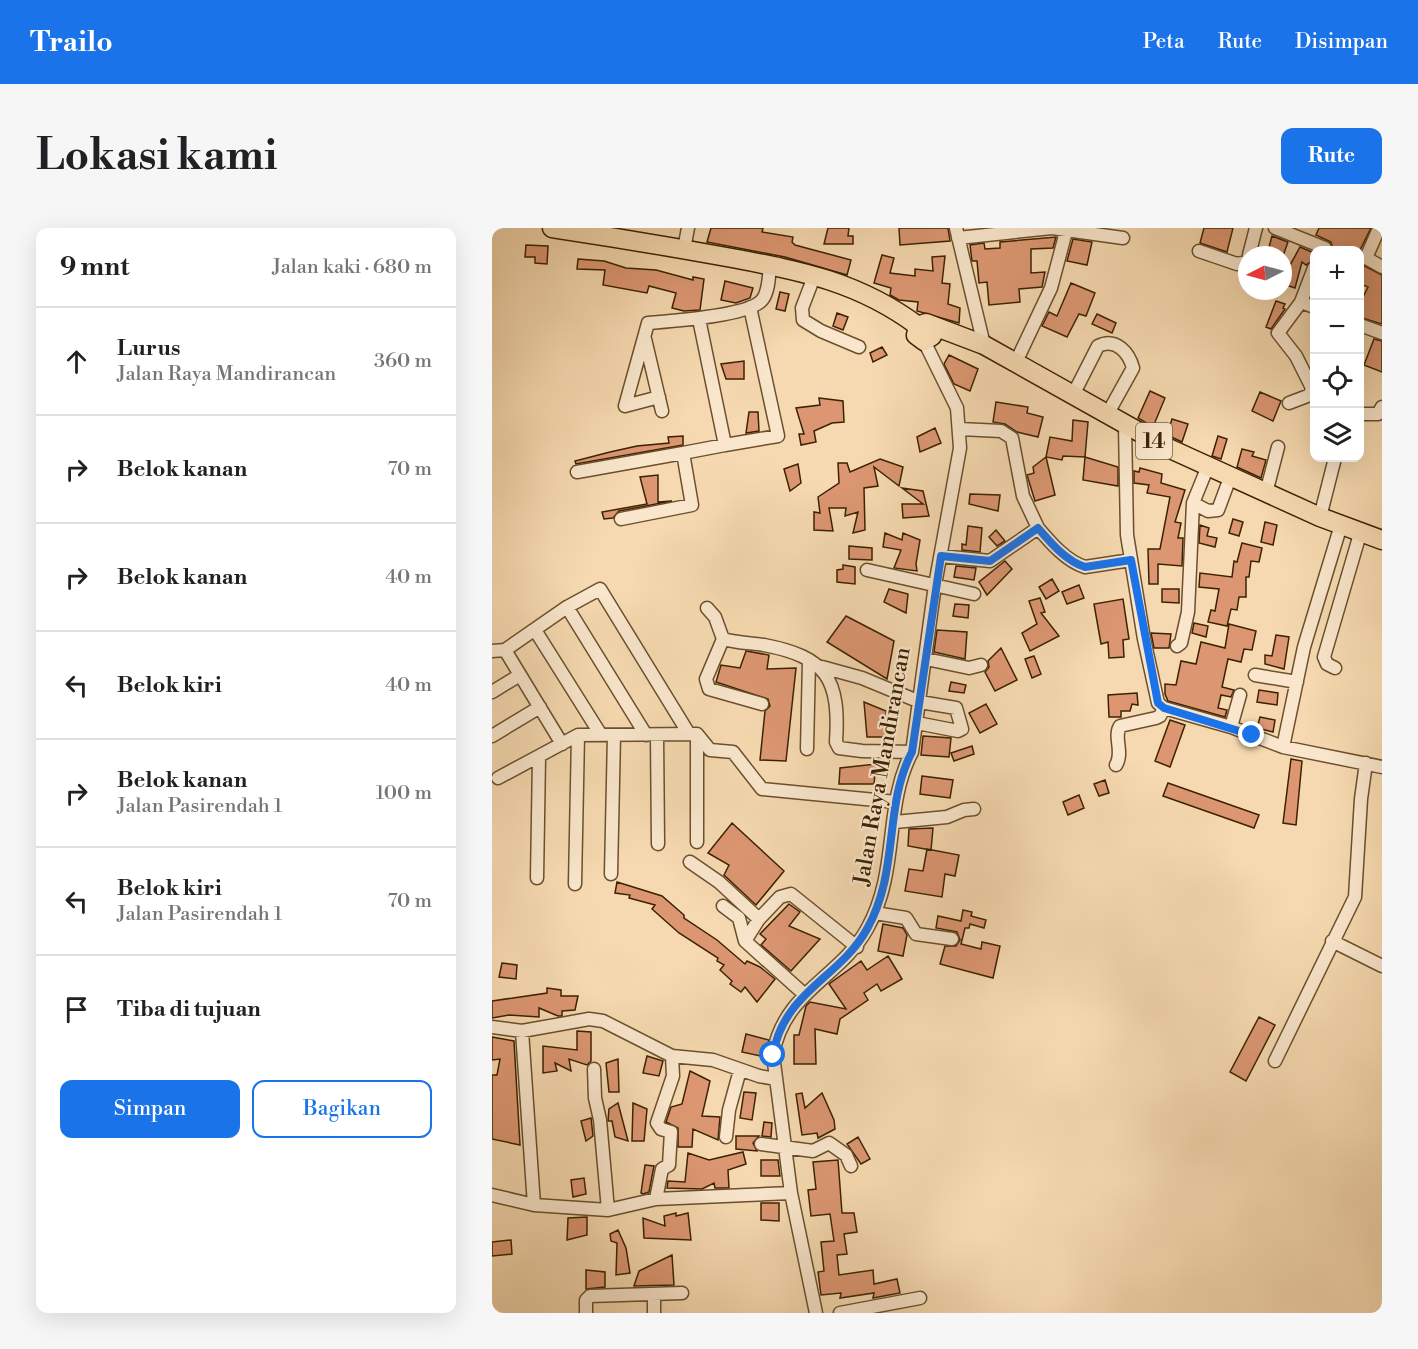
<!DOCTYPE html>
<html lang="id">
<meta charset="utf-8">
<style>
body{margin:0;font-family:"Libre Bodoni",serif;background:#f6f6f6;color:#202124}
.controls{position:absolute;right:18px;top:18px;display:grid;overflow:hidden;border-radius:12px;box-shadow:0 6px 24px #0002}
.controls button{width:54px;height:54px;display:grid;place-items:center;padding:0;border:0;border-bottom:2px solid #e0e0e0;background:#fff;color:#202124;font:30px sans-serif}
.compass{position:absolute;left:746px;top:18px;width:54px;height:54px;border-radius:50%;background:#fff;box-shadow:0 6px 24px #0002;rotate:264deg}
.stop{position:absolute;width:18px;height:18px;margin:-14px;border:4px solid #1a73e8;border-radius:50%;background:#fff}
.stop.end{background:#1a73e8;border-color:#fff;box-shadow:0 2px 6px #0008}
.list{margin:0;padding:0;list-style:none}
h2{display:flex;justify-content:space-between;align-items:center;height:78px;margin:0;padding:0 24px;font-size:26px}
h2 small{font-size:20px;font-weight:400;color:#757577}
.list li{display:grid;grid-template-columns:39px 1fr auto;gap:18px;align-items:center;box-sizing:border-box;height:108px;padding:0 24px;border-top:2px solid #e0e0e0}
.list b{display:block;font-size:22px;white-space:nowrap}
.list p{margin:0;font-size:20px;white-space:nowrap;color:#757577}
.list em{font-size:20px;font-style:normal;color:#757577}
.actions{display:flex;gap:12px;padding:18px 24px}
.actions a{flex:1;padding:14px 0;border:2px solid #1a73e8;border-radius:12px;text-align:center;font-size:21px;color:#1a73e8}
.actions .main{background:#1a73e8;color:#fff}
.icon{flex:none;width:33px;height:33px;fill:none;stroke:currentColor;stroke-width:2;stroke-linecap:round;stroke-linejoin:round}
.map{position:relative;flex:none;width:890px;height:1085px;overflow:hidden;border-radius:12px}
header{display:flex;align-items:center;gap:36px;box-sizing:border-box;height:84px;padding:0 30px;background:#1a73e8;color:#fff}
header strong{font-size:28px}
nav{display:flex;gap:33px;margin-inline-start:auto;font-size:21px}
.intro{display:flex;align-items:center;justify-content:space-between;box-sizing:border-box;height:144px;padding:0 36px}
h1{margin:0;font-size:42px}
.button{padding:15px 27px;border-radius:12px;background:#1a73e8;color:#fff;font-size:21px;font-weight:700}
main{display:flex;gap:36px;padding:0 36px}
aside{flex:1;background:#fff;border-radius:12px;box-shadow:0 6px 24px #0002}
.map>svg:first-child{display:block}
.building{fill:#dc9772;stroke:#3c2202;stroke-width:1.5}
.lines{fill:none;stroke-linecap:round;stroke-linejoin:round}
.minor-casing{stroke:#6a502e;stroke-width:15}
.highway-casing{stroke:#3c2202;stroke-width:21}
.minor{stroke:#f9e6cc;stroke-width:12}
.highway{stroke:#f6d9b0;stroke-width:18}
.route{stroke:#1a73e8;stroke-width:8}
.labels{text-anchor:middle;stroke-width:4.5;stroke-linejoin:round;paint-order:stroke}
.shield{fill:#f9e6cc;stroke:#755d3f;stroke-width:1.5}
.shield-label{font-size:21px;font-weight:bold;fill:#3c2202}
.street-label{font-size:22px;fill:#3c2202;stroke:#f9e6cc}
</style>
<header>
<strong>Trailo</strong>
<nav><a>Peta</a><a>Rute</a><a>Disimpan</a></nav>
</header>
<div class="intro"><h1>Lokasi kami</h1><a class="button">Rute</a></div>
<main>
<aside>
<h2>9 mnt<small>Jalan kaki · 680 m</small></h2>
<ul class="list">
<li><svg class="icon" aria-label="ahead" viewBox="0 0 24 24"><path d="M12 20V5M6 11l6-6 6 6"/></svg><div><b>Lurus</b><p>Jalan Raya Mandirancan</p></div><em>360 m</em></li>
<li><svg class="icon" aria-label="right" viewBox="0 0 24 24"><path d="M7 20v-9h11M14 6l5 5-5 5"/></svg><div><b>Belok kanan</b></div><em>70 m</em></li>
<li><svg class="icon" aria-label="right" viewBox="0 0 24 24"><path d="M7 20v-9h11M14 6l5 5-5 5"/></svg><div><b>Belok kanan</b></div><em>40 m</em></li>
<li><svg class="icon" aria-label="left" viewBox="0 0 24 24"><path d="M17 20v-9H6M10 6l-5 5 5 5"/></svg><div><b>Belok kiri</b></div><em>40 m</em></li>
<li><svg class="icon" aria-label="right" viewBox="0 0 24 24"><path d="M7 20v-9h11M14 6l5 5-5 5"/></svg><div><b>Belok kanan</b><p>Jalan Pasirendah 1</p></div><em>100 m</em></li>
<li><svg class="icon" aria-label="left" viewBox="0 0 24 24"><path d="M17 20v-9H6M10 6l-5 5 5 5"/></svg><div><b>Belok kiri</b><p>Jalan Pasirendah 1</p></div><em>70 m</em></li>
<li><svg class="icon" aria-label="arrive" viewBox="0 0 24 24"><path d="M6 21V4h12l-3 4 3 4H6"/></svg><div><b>Tiba di tujuan</b></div></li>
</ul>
<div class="actions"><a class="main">Simpan</a><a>Bagikan</a></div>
</aside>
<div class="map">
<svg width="890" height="1085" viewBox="0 0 890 1085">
<rect width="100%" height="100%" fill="#f6d9b0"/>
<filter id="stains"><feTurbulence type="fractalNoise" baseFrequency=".00333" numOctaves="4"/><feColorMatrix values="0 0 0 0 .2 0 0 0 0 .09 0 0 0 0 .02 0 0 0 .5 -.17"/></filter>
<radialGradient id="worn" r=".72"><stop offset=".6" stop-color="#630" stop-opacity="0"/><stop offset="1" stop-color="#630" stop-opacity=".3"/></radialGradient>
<!-- building -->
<path class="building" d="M219,0H271L270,4L301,9L300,14L303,17L359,32L355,47L293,29L215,14Z
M336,0H357L356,8H361V16H332Z
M407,0H456L458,13L408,17Z
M712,0H741L735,24L708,15Z
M827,0H879L867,24L841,22L839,14L824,7Z
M780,8L796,14L791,28L776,23Z
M564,9L561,20L539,21V45L553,44L550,59L527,61L528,74L497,77L495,54L487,55L485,33H480L478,17L492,15L493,21L508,20V14Z
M581,11L600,14L595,37L575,33Z
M34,17L56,18L55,36L43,35V29H33Z
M808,19L822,25V32L814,37L810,34L803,60L791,56V50Z
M390,27L402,30L398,45L423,48V41L441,43L440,29L453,28L450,55L458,56L456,76L468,80L467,95L425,83L426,74L407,72L398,67L399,60L382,55Z
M86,31L112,33L134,40L164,42L201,52V49L212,51L208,82L192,83L180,80L184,65L157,58L155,65L111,57L113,42L85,41Z
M867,35L890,47V96L867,89V77L876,59L867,55Z
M233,53L261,60L258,70L244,75L229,72Z
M579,55L603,65L594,88L587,86L575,109L550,98L557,84L565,88Z
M288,64L297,66L293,83L284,81Z
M784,73L793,76L791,80L793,81L779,101L774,99Z
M345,85L356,89L351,102L341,98Z
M605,86L624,95L620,105L600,96Z
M882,111L890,113V144L872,137Z
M390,119L395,127L381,134L378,125Z
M457,127L486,141L478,163L462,156L452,136Z
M252,133V151H234L229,136Z
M658,163L673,170L661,199L646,190Z
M768,164L789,173L781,193L760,183Z
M327,170L351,173L352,194L340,195L322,203L324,214L309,217L307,206H312L304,180L328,177Z
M504,174L536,179L535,185L551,189L546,209L525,204L513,196L501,194Z
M257,184H266L267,203L254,205Z
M680,191L696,196L690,214L675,207Z
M581,192L596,194L593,229L571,228L570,232L554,229L558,209L580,213Z
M443,200L449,215L428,224L425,209Z
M191,208V217L84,236L83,233L118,224L145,218L177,215L176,209Z
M726,208L735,211L729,231L720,228Z
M750,221L762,224L760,228L774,232L769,250L745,239Z
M554,229L563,267L543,273L535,247L542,245L541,239Z
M593,229L626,239V258L591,252Z
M388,231L411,239L407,258L382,239L386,258L372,260L373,302L361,305L366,284L353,288L354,280H337L341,303L322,302V284L328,285L326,269L347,255L346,235H355L358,244Z
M306,236L309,255L298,263L292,241Z
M648,240L670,246L669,255L693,262L683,294L689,295L686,310H691L690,338L666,336V356H657L656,321H668L678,269L655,265L657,257L642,255V243L647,244Z
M166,247V274L180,273L127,283L121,290L112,291L110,284L155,276L148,249Z
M410,260L431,263L437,288L411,290L410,276H431Z
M478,266L508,267L506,283L477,276Z
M741,291L751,294L747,308L737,305Z
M773,294L785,297L781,317L769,314Z
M708,297L717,300L715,308L725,310L723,319L707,315Z
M476,298L490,300L488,324L470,322V316L474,317Z
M504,302L513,313L505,318L497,309Z
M393,305L410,312L411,305L428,312L424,336L425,343L402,340L409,322L391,319Z
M750,315L770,320L767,334L759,333L757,349H754V369H747L745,382L739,381L735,398L716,394L719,382L723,383L727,361L707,359L708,345L740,349L742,333L745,334Z
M357,318L380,320V332L357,331Z
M513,333L520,341L495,367L487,354Z
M351,337L363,339V356L345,354V342L351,341Z
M464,338L484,340L482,352L462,349Z
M560,351L567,363L554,371L547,359Z
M587,357L592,370L575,376L570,364Z
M397,361L416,366L414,385L392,374Z
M670,361H687V375L670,374Z
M548,370L553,384L549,385L567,408L538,423L530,405L545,396L537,373Z
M631,371L637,411L631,412L632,429L617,430L616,414L609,416L602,376Z
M463,376L477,377L476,390L461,388Z
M354,388L402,413L395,451L335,414Z
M702,395L716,398L714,409L700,405Z
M737,396L764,403L760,422L752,421L749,434L736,431L730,459L742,462L739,469L729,467L726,480L735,482L733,489L676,473L673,466V456L684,457L689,433L704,436L709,414L733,420Z
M445,402L475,404L473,431L442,424Z
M659,405L679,406L677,420H662Z
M784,407L797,409L792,441L773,436V427L780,428Z
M509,420L525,452L503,463L493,444L497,439L496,433Z
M254,423L277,427L275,441L304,440L294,533L268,532L273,483L278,478L276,471L224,454L229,437L248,440Z
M542,428L549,446L540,450L533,431Z
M459,454L474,457L472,465L457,463Z
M767,462L786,465L785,477L765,474Z
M645,465L646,477L640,476L638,483H629V489H617L616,467Z
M372,474L394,483L395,509H375Z
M494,476L505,496L488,505L477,485Z
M768,489L783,492L781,504L765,500Z
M678,492L693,497L678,539L663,533Z
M431,508L459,510L457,529L429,527Z
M480,518L482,526L462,533L459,525Z
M799,531L810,533L804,597L791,595Z
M384,536L382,556H347L348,540Z
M430,548L461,552L458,570L428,566Z
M613,552L617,565L607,568L602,556Z
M676,555L767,587L762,600L671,568Z
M587,567L592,580L576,587L571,574Z
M240,595L292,643L264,677L232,647L237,637L216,625Z
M441,600L439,622L416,618L417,601Z
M435,621L467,627L463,648L453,646L450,669L413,663L417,641L431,643Z
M125,654L170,668L192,687V690L225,712L253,736L255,733L268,739L283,751L265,774L253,759L249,764L238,756L240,753L228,742L232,737L225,733L226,730L187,705L160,681L163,677L137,670L138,667L123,665Z
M297,676L308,684L297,698L328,711L299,743L269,717L274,711L268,706Z
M471,682L480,684L479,688L494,692L492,700L478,696L477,700H473L469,716L489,721L490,714L508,718L501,750L448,736L453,718H464L468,712L465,704L444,700L446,688L469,693Z
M391,696L411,700L415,707L411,728L386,723Z
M396,728L410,751L389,763L385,756L372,765L376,772L348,791L345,806L323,801L324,836H302V807H307L314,778L318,774L354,781L337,756L369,733L375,742Z
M10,735L25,737L24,751L7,749Z
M55,760L69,762V768H86L83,782L70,783V788H66L47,780V789L17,787L0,790V773L55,765Z
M767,789L783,797L754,853L738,844Z
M85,803L99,804V833L95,837L77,831L79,843L63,835L65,843L51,845V818L85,822Z
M254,806L277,812L273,829L250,824Z
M0,809L22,813L28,917L0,911V847H5L8,831L0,832Z
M155,828L171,833L167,848L151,845Z
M126,831L127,864H117L114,835Z
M198,843L218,853L210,888L228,889L226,912L201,901L200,919H186V900L174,894L179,879L190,876Z
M252,864L264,865L260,892L248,890Z
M310,865L313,880L330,865L342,892L343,901L326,910L325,905L310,907L304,866Z
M126,875L136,913L123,909L120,893H116L117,881Z
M141,875L155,881L152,913H140Z
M99,890L101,908L94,913L89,893Z
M272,894L280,895L279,909L270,908Z
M244,908H267L261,915L265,923L244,921Z
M366,909L378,931L369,936L355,916Z
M251,924L254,936L236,942L237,960H223L222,955L210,961L175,960L176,953L193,954L196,925L217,932Z
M269,932H286L288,948H269Z
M346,932L350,985H362L365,1004L352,1006L355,1026L345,1027L347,1047L381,1042L382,1056L405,1051L408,1065L381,1070L382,1065L348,1070L349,1065L329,1067L326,1044L332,1043L329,1014L342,1013L338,986L319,988L316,962L324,961L321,934Z
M153,937L162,938L157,964L151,966L149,965Z
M92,950L94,966L81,969L79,952Z
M269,975H287V993L269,992Z
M184,985V988L196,985L199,1012L152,1010L151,990L173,998L172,988Z
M95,989V1007L75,1012L76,990Z
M126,1002L134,1020L138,1045L124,1047L125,1015L119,1013L118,1006Z
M19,1012L20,1026L0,1028V1014Z
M180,1027L182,1057L142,1058L147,1043Z
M94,1042L113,1044V1059L94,1061Z"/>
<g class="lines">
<!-- minor casing -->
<g class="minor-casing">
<path id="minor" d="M464,0L492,117
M783,0L833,20
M885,5L874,30L890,39
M466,10L560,0L631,10
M192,21L196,0
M707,23L745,36L755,34
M757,27L764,0
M822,40L809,74L822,79
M323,46L310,80L311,92L329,103L367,119
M868,97L890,105
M153,111L170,183
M524,134L559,60L575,0
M581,167L606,118C624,109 637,125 641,140L616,185
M167,169L133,178L156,95C179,93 257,88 270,72C277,64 277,47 278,36
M797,175L818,167L820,160L804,128L786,105L809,74
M868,186H886L890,179
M633,197L635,307L652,411L666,475L672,480L739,499L791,519L890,539
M468,201L509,203L520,210L531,268L546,300
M233,217L286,208L258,79
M85,244L191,225
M774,265L786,219
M701,275L716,283L726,282L739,247
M828,289L843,230
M129,291L200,277L191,225L233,217L207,91
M449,328L498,333L546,300C558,314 574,333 593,339L639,332
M375,342L482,366
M75,379L154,507
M215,380L223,389L231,411C245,415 259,415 272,417C335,429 348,451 344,514L347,520L370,523L420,524
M43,402L109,507
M231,411L214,451L217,461L270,476
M685,418L689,415L696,384L701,275L716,238
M0,423L13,422
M434,431L477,440L489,437
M330,439L370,450L428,474L464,480L470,501L466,503L425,495
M843,440L835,436L832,429L868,306
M763,447L805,454
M0,464L28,447
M739,499L748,467
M205,506V614
M165,507L166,616
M0,508L48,479
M70,516L13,422L75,379L108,361L197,506
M791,519L812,419L849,297
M315,521L317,433
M624,537C632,524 621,509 628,498L664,490L668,488L672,480
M6,550L86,507L205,506L218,522L241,524L270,561L404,574
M403,594L455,589L472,582L482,581
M198,634L227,654L267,691L253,713
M119,646L122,507
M45,650L47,529
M83,656L86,507
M231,678L247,690L253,713L312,766
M383,685L414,690L424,706L460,711
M267,691L288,669L299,666L365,719
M840,713L890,738
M0,799L30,803L97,791L111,793L180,828L221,832L267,848L284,851
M30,803L42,977
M783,833L863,669L869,571L874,535
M102,841L103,870L108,892L116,982
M234,909L237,882L248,842
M269,916L321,923L337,915L354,927L359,938
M0,967L42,977L116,982L164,971L299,965
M164,971L170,941L177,937L179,904L169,901L165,895L181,848L180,828
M162,1068V1085
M94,1085V1072L98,1068L190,1065
M324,1085L299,965L281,827C291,764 348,750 375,701C408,642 391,579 420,524L443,357L468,220L465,180L432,113
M348,1085L428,1070"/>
</g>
<!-- highway casing -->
<g class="highway-casing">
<path id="highway" d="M60,0C120,9 180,19 240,30C310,43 367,54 426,98
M426,98L434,95L492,117L674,219L828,289L890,312
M426,98L424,107L432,113L440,108L441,100"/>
</g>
<!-- minor -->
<use href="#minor" class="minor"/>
<!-- highway -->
<use href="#highway" class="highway"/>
</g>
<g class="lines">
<!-- route -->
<path class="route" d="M281,827C291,764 348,750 375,701C408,642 391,579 420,524L449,328L498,333L546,300C558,314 574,333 593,339L639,332L666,475L672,480L760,507"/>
</g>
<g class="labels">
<!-- shield labels -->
<rect class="shield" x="644" y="195" width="36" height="36" rx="4.5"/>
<g class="shield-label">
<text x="662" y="220">14</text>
</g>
<!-- street labels -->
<g class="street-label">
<text transform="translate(389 538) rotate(-80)" y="8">Jalan Raya Mandirancan</text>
</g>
</g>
<rect width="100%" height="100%" filter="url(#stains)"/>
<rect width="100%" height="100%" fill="url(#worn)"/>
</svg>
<div class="controls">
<button>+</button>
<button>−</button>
<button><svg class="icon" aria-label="locate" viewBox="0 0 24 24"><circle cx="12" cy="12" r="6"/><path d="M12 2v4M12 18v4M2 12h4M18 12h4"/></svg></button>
<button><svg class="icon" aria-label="layers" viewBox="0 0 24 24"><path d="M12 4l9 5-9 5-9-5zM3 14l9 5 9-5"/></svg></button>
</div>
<svg class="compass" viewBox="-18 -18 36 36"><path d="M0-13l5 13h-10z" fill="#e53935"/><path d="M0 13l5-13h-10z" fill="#757577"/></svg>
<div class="stop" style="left:281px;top:827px"></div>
<div class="stop end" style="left:760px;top:507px"></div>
</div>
</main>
